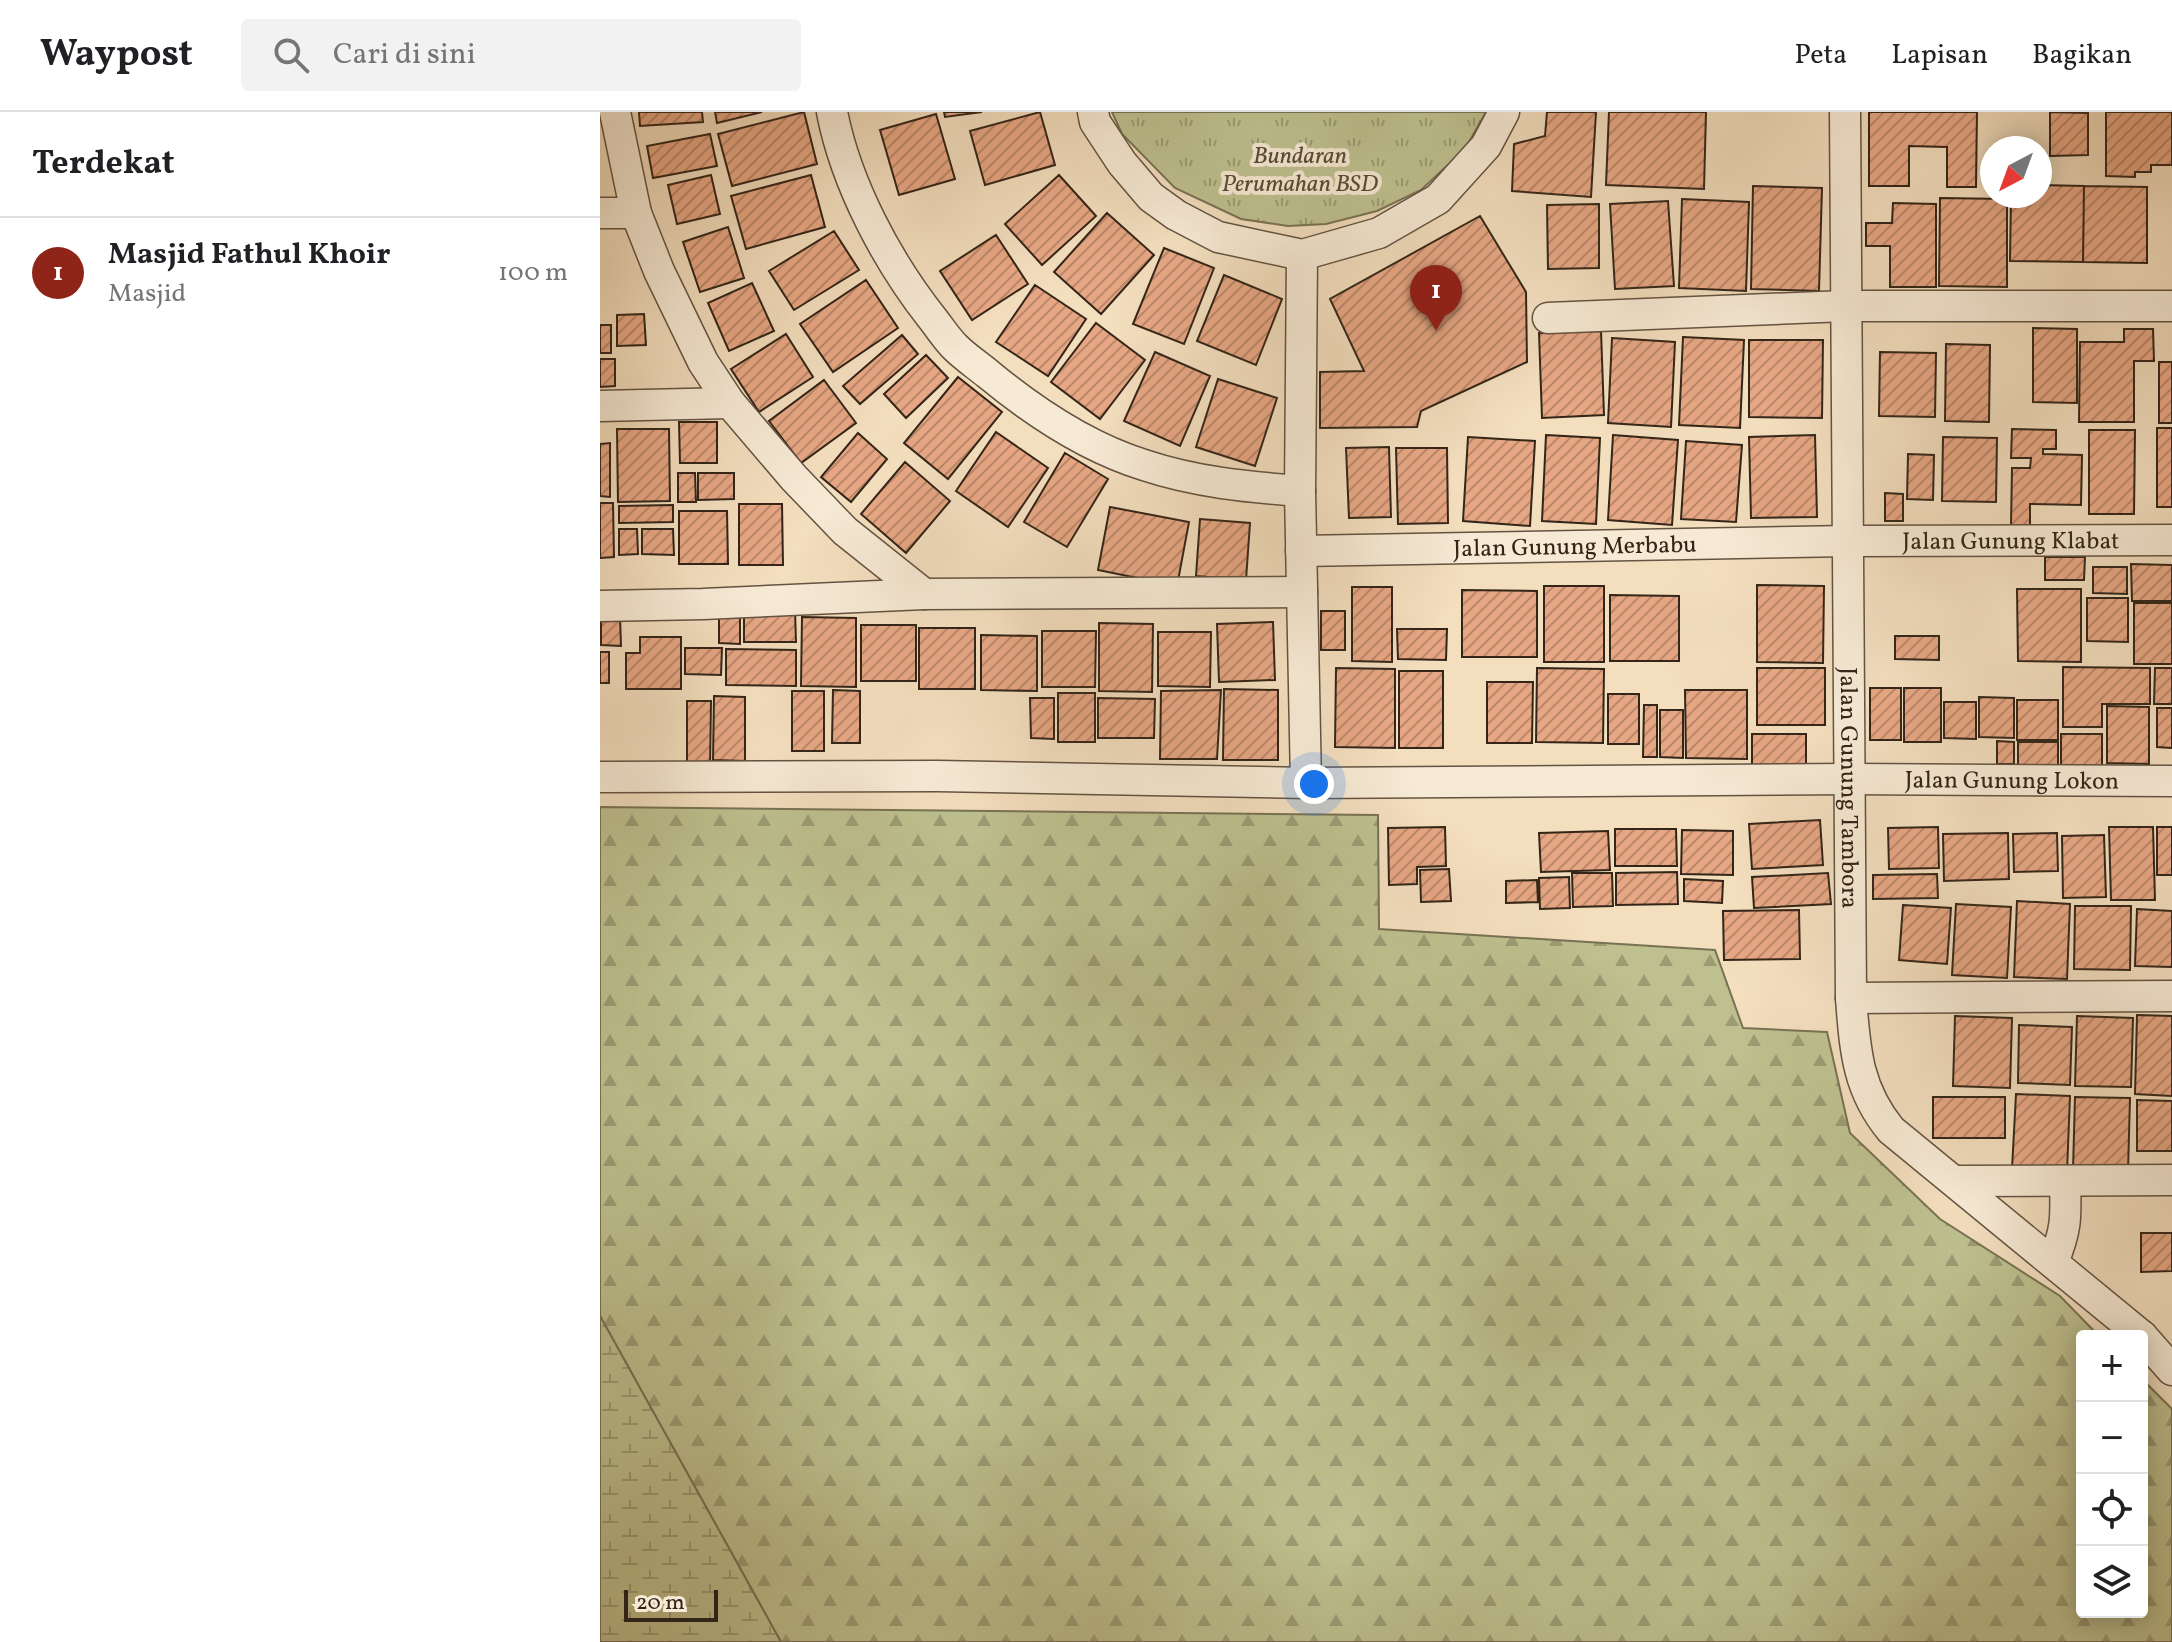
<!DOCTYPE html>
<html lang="id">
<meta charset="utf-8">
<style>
body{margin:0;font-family:Vollkorn,serif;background:#f2f2f2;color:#202124}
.controls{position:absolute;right:24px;bottom:24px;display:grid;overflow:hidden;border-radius:8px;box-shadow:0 4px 20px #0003}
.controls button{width:72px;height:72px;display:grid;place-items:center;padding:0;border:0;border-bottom:2px solid #e0e0e0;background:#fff;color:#202124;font:40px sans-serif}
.compass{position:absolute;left:1380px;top:24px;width:72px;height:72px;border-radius:50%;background:#fff;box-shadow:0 4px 20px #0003;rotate:221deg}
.scale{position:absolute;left:24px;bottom:20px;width:94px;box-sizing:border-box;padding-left:8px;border:4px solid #332518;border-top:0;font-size:22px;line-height:28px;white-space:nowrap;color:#332518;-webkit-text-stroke:6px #f7ead5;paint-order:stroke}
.you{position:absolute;left:714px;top:672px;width:28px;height:28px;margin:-20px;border:6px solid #fff;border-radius:50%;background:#1a73e8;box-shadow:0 0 0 12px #1a73e833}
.badge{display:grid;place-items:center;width:52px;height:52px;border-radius:50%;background:#8f2418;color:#fff;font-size:26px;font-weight:700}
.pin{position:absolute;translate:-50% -66px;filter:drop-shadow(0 2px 4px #0008)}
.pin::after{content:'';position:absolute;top:42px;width:28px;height:24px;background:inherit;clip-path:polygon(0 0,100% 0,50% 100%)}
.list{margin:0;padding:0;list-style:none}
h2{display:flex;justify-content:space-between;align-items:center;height:104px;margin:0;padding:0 32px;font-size:34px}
h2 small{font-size:26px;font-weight:400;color:#757577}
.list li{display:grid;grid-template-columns:52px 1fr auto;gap:24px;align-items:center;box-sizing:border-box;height:112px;padding:0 32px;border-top:2px solid #e0e0e0}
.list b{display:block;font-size:30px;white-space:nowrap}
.list p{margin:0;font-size:26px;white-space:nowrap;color:#757577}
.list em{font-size:26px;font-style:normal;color:#757577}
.icon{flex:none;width:44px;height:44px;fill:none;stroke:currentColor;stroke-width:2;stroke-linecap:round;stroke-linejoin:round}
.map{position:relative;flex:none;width:1572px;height:1530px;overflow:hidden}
header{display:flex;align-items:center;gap:48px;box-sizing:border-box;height:112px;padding:0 40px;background:#fff;border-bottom:2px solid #e0e0e0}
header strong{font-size:38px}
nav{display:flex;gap:44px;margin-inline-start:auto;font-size:28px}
.search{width:560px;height:72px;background:#f2f2f2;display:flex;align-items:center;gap:20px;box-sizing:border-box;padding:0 28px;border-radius:8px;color:#757577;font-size:30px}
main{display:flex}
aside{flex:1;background:#fff}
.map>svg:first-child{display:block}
.forest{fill:url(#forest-firs);stroke:#787254;stroke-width:2}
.wetland{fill:url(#wetland-marsh);stroke:#787254;stroke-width:2}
.park{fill:url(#park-tufts);stroke:#787254;stroke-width:2}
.building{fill:url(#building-hatch);stroke:#332518;stroke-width:2}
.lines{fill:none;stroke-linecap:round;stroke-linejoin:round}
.street-casing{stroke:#635342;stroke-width:33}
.street{stroke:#f7ead5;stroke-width:30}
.labels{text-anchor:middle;stroke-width:8;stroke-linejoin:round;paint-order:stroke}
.park-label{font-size:24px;font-style:italic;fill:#564c36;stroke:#f7ead5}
.street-label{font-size:24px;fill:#332518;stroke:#f7ead5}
</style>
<header>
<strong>Waypost</strong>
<div class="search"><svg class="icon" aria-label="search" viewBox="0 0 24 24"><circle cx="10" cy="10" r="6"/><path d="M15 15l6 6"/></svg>Cari di sini</div>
<nav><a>Peta</a><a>Lapisan</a><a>Bagikan</a></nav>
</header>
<main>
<aside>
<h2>Terdekat<small></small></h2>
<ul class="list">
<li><span class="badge">1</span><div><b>Masjid Fathul Khoir</b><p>Masjid</p></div><em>100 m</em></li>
</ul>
</aside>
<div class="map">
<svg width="1572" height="1530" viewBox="0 0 1572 1530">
<defs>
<pattern id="forest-firs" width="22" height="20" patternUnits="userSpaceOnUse" patternTransform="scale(2)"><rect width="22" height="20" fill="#bec08f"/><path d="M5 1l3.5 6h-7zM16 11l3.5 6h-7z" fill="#9b9c74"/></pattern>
<pattern id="wetland-marsh" width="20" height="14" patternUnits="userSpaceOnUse" patternTransform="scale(2)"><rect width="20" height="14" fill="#bec08f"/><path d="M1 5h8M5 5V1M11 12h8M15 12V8" fill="none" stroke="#9b9c74"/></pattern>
<pattern id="park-tufts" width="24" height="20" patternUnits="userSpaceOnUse" patternTransform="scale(2)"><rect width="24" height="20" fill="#bec08f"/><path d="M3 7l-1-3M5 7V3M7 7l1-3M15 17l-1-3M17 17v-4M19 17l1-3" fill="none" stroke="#9b9c74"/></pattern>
<pattern id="building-hatch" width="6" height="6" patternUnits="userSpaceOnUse" patternTransform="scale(2)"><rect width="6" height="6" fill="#e7a784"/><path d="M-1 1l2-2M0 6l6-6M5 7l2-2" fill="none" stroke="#bc886b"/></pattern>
</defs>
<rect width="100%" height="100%" fill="#f3debe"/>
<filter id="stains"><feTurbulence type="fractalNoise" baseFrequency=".0025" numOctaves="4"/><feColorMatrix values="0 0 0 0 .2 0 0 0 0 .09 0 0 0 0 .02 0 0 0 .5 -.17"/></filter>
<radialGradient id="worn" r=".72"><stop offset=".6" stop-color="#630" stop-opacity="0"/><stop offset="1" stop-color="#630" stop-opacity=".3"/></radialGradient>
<!-- forest -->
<path class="forest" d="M0,695L778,703L779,817L1115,838L1143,916L1227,920L1250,1021L1340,1107L1460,1184L1499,1224H1482V1500H1542V1267L1572,1297V1530H181L0,1204Z"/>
<!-- wetland -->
<path class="wetland" d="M0,1204L181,1530H0Z"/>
<!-- park -->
<path class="park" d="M512,0H886L865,37L821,78L777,99L726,112L688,114L641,107L575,76L522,22Z"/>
<!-- building -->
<path class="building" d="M39,0H102L103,10L40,14Z
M115,0H162L117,11Z
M204,0L217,52L132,74L118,22Z
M344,0H382L345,5Z
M440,0L455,53L385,73L370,19Z
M947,0H996L991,85L912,79L914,32L945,24Z
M1009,0H1106L1104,77L1006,73Z
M1269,0H1377L1376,75H1347V35L1309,34V74H1269Z
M1450,0L1488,1V43L1450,44Z
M1506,0H1572V53H1551V60H1535V65L1506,64Z
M336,2L355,67L299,83L280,18Z
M110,22L117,54L53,66L47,34Z
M111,63L120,102L77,112L68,73Z
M211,63L225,115L146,137L131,84Z
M459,63L496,104L442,153L405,112Z
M1440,73L1484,74L1483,150L1410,149L1411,84H1440Z
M1153,74L1222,76L1219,179L1151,177Z
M1484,74L1547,75V151L1483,150Z
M1340,86L1407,87V175L1339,174Z
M1082,87L1149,90L1146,179L1079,176Z
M1068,89L1074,174L1015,177L1010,92Z
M1293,91L1336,92V175H1290V134H1266V111H1292Z
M999,92V156L948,157L947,93Z
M507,101L554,143L501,202L454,160Z
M880,104L926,180L927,250L821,299L817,315L720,316V260L764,259L730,187Z
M128,115L144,166L100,180L83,130Z
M234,119L259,158L194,198L169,159Z
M396,123L428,172L372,208L340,159Z
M564,136L614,156L584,232L533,212Z
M624,163L682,187L656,253L597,229Z
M266,168L298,216L233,260L200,212Z
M152,171L174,219L129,239L108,191Z
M435,173L486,207L448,264L396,230Z
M44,202L46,233L17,234V203Z
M496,211L545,248L500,307L451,270Z
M0,213H11V241H0Z
M1433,216L1477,217V291L1433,290Z
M1524,217H1553L1554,249H1534V310H1479L1480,230H1524Z
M1001,219L1004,303L942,306L939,221Z
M186,222L213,265L159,300L131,257Z
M302,223L318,242L260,292L243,274Z
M1083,225L1144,228L1140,316L1079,313Z
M1012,226L1075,230L1071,315L1008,311Z
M1149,228H1223L1222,306L1149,305Z
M1346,232L1390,233L1389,310L1345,309Z
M555,240L610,264L580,334L524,309Z
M1280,240L1336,241L1335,305L1279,304Z
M326,243L348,266L306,306L284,282Z
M0,247H15V274L0,275Z
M1559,250H1572V311H1559Z
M358,265L402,300L348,367L304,331Z
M618,267L677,286L655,354L596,335Z
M224,268L256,311L201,351L169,309Z
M79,310H117V351H80Z
M1557,316H1572V395H1557Z
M17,317H69L70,389L18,390Z
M1412,317L1456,318V337H1443V342L1482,343L1481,393L1430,392V414L1411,413L1412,356H1430L1431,346H1411Z
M1489,318H1535L1534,402H1489Z
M396,320L448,356L408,415L356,379Z
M258,321L287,347L251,390L221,365Z
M946,323L1000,326L996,412L942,409Z
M1013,323L1078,328L1072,413L1008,408Z
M1215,323L1217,405L1151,406L1149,325Z
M868,325L935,329L930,414L863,409Z
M1343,325L1397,326L1396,390L1342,389Z
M1086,329L1142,333L1136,410L1081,407Z
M10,331V385L0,384V332Z
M789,335L791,405L749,406L746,336Z
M796,336H847L848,411L798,412Z
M465,341L508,367L467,435L424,410Z
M1308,342L1334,343L1333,388L1307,387Z
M305,350L350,389L306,441L261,402Z
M78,361H95L96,390H78Z
M98,361H134V387L98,388Z
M1285,381L1303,382V409H1285Z
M0,391H13L14,445L0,446Z
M139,392H182L183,453H139Z
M73,393V410L19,411V394Z
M510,395L589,410L577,474L498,458Z
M79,399H127L128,452H79Z
M600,407L650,411L646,468L596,464Z
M19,417H37L38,442L19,443Z
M42,417H73L74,443L42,442Z
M1445,445H1485L1484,468H1445Z
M1531,452L1572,453V489H1532Z
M1493,455H1527V482L1493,481Z
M1157,473L1224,474L1223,551L1157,550Z
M944,474H1004V550H944Z
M752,475H792V550L752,549Z
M1417,477H1481V550L1418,549Z
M862,478L937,479V545H862Z
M1010,483L1079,484V549H1010Z
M1487,486H1528V530L1487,529Z
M1534,491H1572V552H1534Z
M119,494H140V532L119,531Z
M144,498H195L196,530H144Z
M721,499H745V538H721Z
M1,505H20L21,534L1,533Z
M202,505L256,506V575L201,574Z
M673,510L675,568L619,570L617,512Z
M499,511L553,512L552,580L499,579Z
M261,513H316V569H261Z
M319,516H375V577H319Z
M797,517H847L846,548L798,547Z
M442,519H496L495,575H442Z
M558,520H611L610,575L558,574Z
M381,523L437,524V579L381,578Z
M1295,524H1339V548L1295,547Z
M40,525H81V577H26V541H40Z
M85,536H122L121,563L85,562Z
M126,537L196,538V574L126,573Z
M0,540H9V571H0Z
M1463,555L1550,556V592H1502V615H1463Z
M736,556L795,557V636L735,635Z
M937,556L1004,557L1003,631L936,630Z
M1157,556H1225V613H1157Z
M1555,556H1572V592H1554Z
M799,559H843V636H799Z
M887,570H933L932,631H887Z
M1270,576H1301V628H1270Z
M1304,576H1341V630H1304Z
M624,577L678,578V648H623Z
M233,578L260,579V631H232Z
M621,578L617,647H560L561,579Z
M1085,578H1147V647L1086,646Z
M192,579H224V639H192Z
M458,581H495V630H458Z
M1008,582H1039V632H1008Z
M114,584L145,585V649L113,648Z
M1379,585L1414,586V626L1379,625Z
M430,586H454V627L431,626Z
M498,586L555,587L554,626H498Z
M1417,588H1458V628H1417Z
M87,589H111L110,658H87Z
M1344,590H1376V627L1344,626Z
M1044,593H1057V645H1043Z
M1507,594L1549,595V652L1507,651Z
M1557,596H1572V636L1557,635Z
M1060,598H1083V646L1060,645Z
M1152,622H1206V653H1152Z
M1461,622H1502V655L1461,654Z
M1397,629L1414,630V652H1397Z
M1418,630H1458V654H1418Z
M1220,708L1223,753L1152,757L1149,712Z
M845,715L846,754L817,755V772L789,773L788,716Z
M1338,715L1339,756L1289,757L1288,716Z
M1509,715H1553L1555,788H1511Z
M1557,715H1572V763H1557Z
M1015,717H1076L1077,754H1015Z
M1082,718L1133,719V763L1081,762Z
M1008,719L1010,758L941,760L939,721Z
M1408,721L1409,767L1344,769L1343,722Z
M1457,721L1458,759L1414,760L1413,722Z
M1504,723L1506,785L1463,786L1462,724Z
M849,757L851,789L821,790L820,758Z
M1077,760L1078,792L1016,793V761Z
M972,761H1012L1013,794L973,795Z
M1228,761L1231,792L1154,796L1152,765Z
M1337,762L1338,786L1273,787V763Z
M969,765L970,796L940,797L939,766Z
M1084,767L1123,769L1122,791L1084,789Z
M937,768L938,790L906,791V769Z
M1417,789L1470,792L1467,867L1414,865Z
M1356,792L1411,795L1407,866L1352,863Z
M1303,793L1351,796L1347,852L1299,848Z
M1475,794H1531L1530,858L1474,857Z
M1537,797L1572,799V855L1535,854Z
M1199,798L1200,847L1124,848L1123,799Z
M1537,903L1572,904V984L1535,982Z
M1355,904L1412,906L1410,976L1353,974Z
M1477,904L1533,906L1531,975L1475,974Z
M1419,913L1472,915L1470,973L1418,971Z
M1416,982L1470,984L1467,1060L1412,1057Z
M1333,985H1405V1026H1333Z
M1475,985L1530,986L1528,1060L1473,1058Z
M1537,988L1572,989V1039H1537Z
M1541,1121H1572V1159L1541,1160Z"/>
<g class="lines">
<!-- street casing -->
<g class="street-casing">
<g id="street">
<path d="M15,0L36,101L59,159L103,250L130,291L194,366L245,419L324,482"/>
<path d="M232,0C246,72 287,149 332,206C340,216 346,226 355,235C365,245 377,253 388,262C434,300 486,335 544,353C595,370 647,375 700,379"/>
<path d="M493,0L495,10L522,51L551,85L576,103L618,125L702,143L779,121L838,87L886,34L904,0"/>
<path id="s1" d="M1245,0L1251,886C1255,937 1257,977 1291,1018L1542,1224"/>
<path d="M0,101H36"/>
<path d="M702,143L700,379L706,671"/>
<path d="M948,206L1245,194H1572"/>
<path d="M0,294L130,291"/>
<path id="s2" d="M701,439L1248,429L1572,428"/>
<path d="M0,494L103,492L324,482L702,480"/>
<path id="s3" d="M0,665L338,664L706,671L1250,667L1572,669"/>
<path d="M1251,886L1572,884"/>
<path d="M1354,1069L1572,1068"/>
<path d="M1453,1150C1467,1117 1466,1104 1465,1069"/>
<path d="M1542,1224L1572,1258"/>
</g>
</g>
<!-- street -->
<use href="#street" class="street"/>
</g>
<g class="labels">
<!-- park labels -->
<g class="park-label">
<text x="700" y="51">Bundaran<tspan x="700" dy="28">Perumahan BSD</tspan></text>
</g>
<!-- street labels -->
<g class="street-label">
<text dy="8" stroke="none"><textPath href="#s2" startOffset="710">Jalan Gunung Klabat</textPath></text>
<text dy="8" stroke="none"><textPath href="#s2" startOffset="274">Jalan Gunung Merbabu</textPath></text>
<text dy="8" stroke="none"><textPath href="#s3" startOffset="1412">Jalan Gunung Lokon</textPath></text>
<text dy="8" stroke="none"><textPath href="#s1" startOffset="676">Jalan Gunung Tambora</textPath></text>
</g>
</g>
<rect width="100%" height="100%" filter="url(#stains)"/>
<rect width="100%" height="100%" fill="url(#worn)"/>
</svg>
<div class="controls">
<button>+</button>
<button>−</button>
<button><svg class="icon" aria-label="locate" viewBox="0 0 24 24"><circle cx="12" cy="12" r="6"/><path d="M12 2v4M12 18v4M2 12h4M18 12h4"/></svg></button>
<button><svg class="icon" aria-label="layers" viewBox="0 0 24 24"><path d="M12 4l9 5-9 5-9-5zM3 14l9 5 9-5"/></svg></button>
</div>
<svg class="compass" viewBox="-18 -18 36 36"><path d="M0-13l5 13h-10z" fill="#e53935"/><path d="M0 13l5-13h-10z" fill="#757577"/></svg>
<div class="scale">20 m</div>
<div class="you"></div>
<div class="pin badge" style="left:836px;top:219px">1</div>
</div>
</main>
